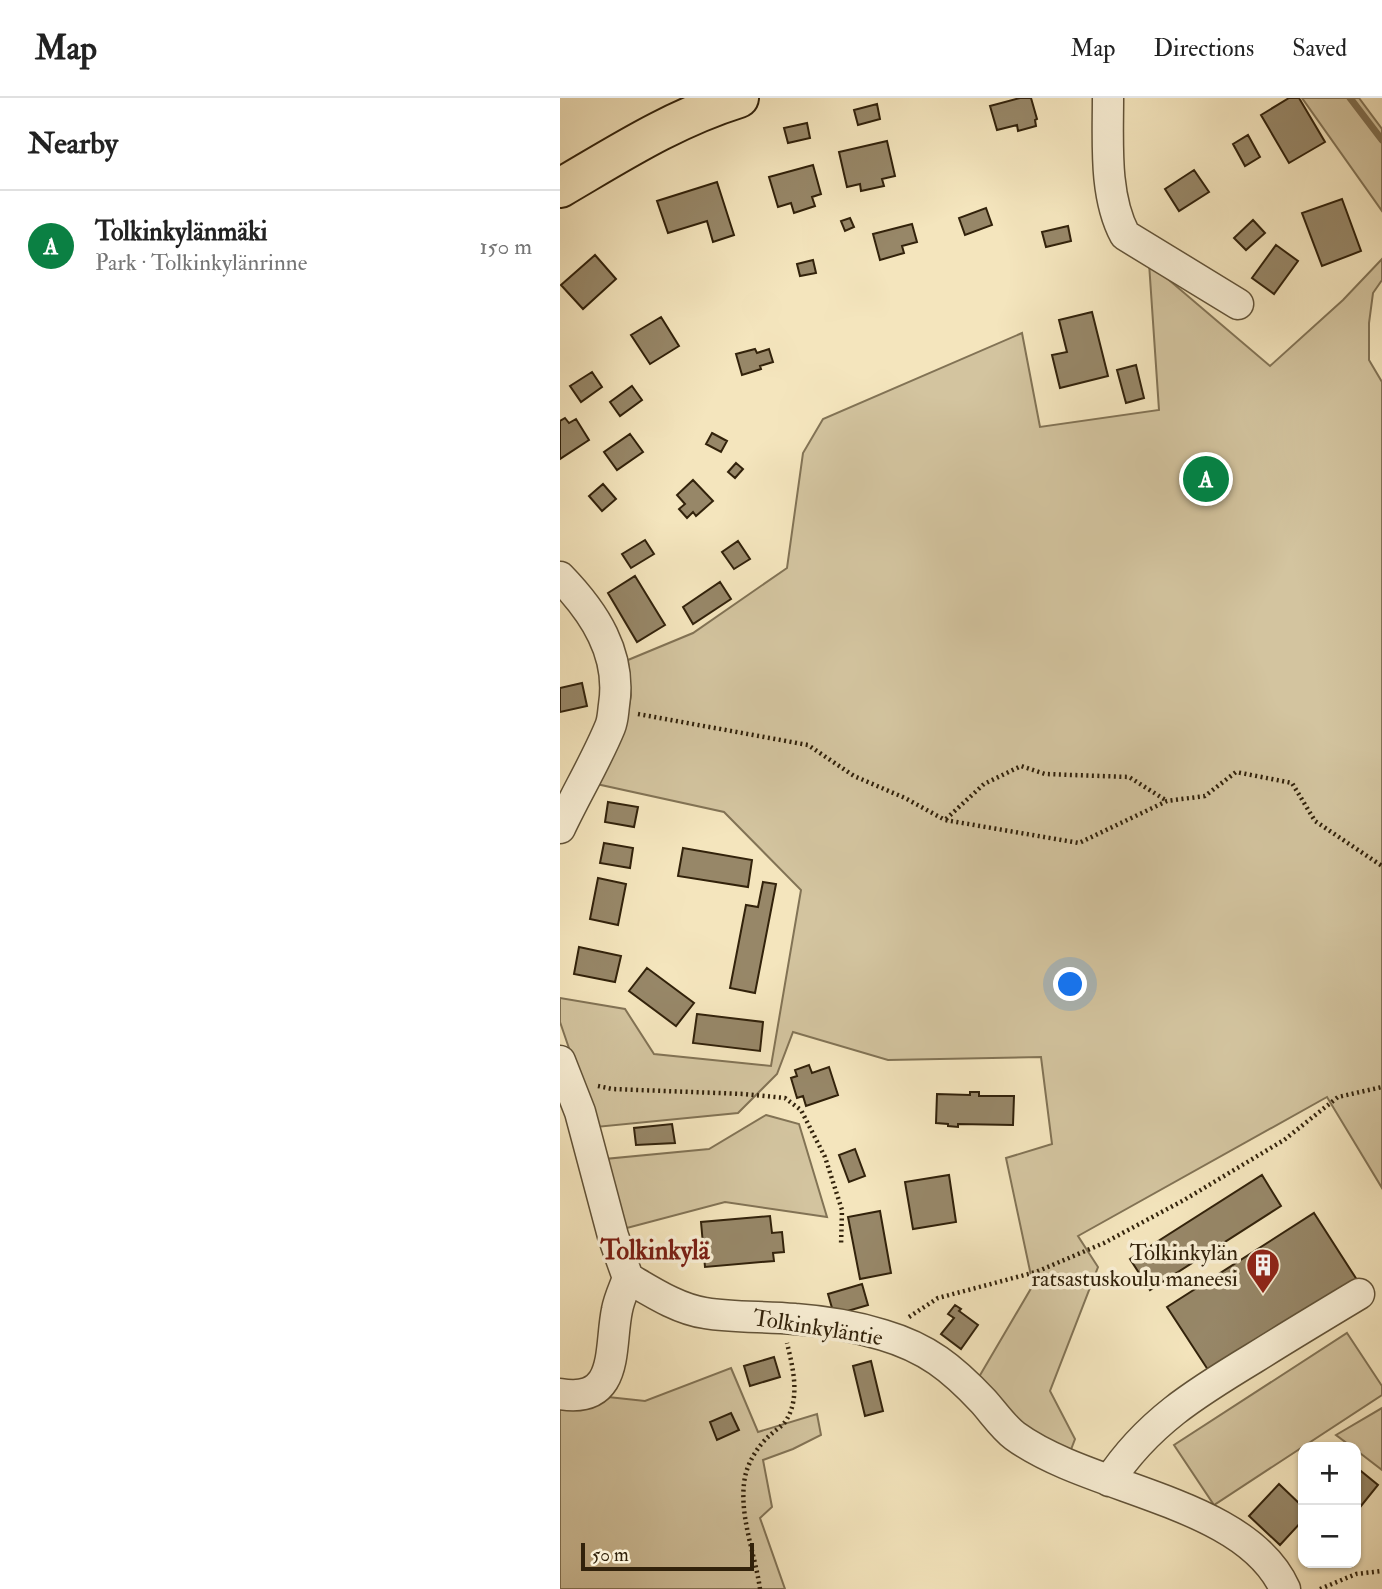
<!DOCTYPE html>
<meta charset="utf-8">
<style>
body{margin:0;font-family:"IM FELL Double Pica",serif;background:#f6f6f6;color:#222}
.controls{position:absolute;right:21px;bottom:21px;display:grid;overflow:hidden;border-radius:14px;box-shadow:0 2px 5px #0004}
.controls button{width:63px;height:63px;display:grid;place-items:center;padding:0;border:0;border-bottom:2px solid #e0e0e0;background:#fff;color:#222;font:35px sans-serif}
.scale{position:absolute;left:21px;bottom:18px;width:173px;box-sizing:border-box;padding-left:7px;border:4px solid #32220b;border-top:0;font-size:19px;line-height:24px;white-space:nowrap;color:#32220b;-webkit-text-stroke:5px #f8eed4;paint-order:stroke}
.you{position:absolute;left:511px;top:887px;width:24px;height:24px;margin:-18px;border:5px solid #fff;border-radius:50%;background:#1a73e8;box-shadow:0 0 0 10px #1a73e833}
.badge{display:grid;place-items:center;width:46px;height:46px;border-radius:50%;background:#0b8043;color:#fff;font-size:23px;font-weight:700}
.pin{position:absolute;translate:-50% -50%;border:4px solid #fff;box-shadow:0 2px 7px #0006}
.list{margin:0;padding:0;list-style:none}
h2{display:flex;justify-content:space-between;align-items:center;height:91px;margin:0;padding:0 28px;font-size:30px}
h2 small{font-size:23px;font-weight:400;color:#767676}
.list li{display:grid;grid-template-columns:46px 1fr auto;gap:21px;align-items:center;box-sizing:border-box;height:112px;padding:0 28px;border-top:2px solid #e0e0e0}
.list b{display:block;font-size:26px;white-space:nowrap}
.list p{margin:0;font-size:23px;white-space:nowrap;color:#767676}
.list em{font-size:23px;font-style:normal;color:#767676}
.map{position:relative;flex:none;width:822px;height:1491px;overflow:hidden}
header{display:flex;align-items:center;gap:42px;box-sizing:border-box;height:98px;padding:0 35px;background:#fff;border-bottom:2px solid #e0e0e0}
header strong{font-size:33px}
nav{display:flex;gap:38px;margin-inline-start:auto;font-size:24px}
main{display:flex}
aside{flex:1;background:#fff}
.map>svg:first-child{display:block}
.green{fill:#d3c49f;stroke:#827355;stroke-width:2}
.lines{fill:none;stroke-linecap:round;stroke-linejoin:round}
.stream{stroke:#7f6f51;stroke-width:7}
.building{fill:#978768;stroke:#32220b;stroke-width:2}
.minor-casing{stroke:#625338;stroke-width:33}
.major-casing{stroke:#32220b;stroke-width:42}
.path{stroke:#32220b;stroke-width:4.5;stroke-dasharray:2 3.5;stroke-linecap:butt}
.minor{stroke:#f8eed4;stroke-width:30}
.major{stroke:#f4e5bd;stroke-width:38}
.labels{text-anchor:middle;stroke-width:7;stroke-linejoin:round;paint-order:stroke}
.poi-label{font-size:23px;fill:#32220b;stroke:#f8eed4;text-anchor:end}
.street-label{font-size:23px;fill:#32220b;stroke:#f8eed4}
.quarter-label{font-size:26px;font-weight:bold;fill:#7a1f14;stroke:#f8eed4}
</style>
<header>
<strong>Map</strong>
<nav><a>Map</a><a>Directions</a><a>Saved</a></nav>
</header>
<main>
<aside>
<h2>Nearby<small></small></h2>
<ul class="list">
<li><span class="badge">A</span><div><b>Tolkinkylänmäki</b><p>Park · Tolkinkylänrinne</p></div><em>150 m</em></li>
</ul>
</aside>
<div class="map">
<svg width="822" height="1491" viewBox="0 0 822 1491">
<rect width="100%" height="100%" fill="#f4e5bd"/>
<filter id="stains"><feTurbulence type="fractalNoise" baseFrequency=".00286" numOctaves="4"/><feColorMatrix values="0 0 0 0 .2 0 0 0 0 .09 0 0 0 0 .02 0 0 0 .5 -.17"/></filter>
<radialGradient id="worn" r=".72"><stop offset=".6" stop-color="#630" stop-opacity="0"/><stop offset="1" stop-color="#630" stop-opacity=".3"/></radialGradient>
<!-- green -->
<path class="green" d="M742,0H799L822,31V113Z
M822,161V182L813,195L809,225V262L822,284V1090L767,999L518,1138L538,1169L490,1293L515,1341L510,1354L475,1336L416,1284L473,1187L446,1060L492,1046L481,959L328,962L233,934L217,976L178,1015L36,1029L0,924V900L65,911L94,956L211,968L241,792L164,714L32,685L64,634L71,597L68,562L133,535L227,470L243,355L263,321L462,235L480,329L599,312L589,165L710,268L783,202Z
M206,1017L239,1026L267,1119L165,1104L63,1131L45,1061L149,1051Z
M787,1235L822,1288V1297L654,1407L614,1347Z
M171,1270L198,1334L257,1316L261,1337L233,1351L203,1362L212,1409L200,1420L225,1491H0V1309L48,1299L85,1303Z
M822,1310V1372L796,1352V1349H792L776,1337Z"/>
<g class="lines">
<!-- stream -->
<path class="stream" d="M790,0L822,42"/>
</g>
<!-- building -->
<path class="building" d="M460,0H471L477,21L475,22L476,28L458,33L457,27L437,32L430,8Z
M729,0H739L765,44L729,65L701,17Z
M317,6L320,21L298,27L294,12Z
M247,25L250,40L228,45L224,30Z
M688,37L700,59L685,68L673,46Z
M327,43L335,78L322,81L324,88L301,93L300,86L287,89L279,54Z
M253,67L261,96L252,99L255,108L234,115L231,105L218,109L209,79Z
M634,72L649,94L619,113L605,91Z
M157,84L174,137L153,144L147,123L108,135L97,103Z
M782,101L801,153L762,168L742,115Z
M426,110L432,127L405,137L399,120Z
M290,120L294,129L285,133L281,123Z
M693,122L705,135L686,152L674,140Z
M352,126L357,144L342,148L344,155L320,162L313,136Z
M508,128L511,143L486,149L482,134Z
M716,147L738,163L714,196L692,180Z
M35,157L56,181L23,211L1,187Z
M253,162L256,175L240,178L237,166Z
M532,214L548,278L500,290L492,257L507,254L499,222Z
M101,219L119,248L90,266L71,237Z
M195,251L197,255L209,251L213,264L200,268L201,271L182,277L176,256Z
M576,267L584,300L566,305L557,272Z
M32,274L42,289L21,304L10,288Z
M72,288L82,302L60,318L50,304Z
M5,320L9,325L16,321L29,342L0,361V323Z
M152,335L167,343L161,354L146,346Z
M70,336L83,354L57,372L44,354Z
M176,365L183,371L175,380L168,374Z
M133,382L153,403L136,418L133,414L127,420L119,411L125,406L117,397Z
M43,386L56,401L42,413L29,398Z
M85,442L94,456L71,470L62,456Z
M178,443L190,461L174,471L162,454Z
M75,478L105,527L77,544L48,495Z
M160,484L171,501L133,526L123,509Z
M22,585L27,608L0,614V590Z
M48,704L78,709L74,729L45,724Z
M44,745L73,750L70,770L40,765Z
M123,750L192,762L188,789L118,778Z
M38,780L66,786L58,827L30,821Z
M203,784L216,786L195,895L170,890L186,807L198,809Z
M19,849L61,858L55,884L14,876Z
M87,870L134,905L116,928L69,893Z
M137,916L203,924L200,953L133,945Z
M249,967L252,975L269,969L278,997L246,1008L243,998L237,1000L231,980L237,978L235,972Z
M410,994H419V998H454L453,1027L398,1026V1029L388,1028V1026L376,1025L377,996L410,997Z
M112,1026L115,1045L76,1047L74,1030Z
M295,1051L305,1078L289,1084L279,1057Z
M389,1077L396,1124L353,1131L345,1084Z
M702,1077L721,1108L590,1192L570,1161Z
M320,1113L331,1175L300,1181L288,1119Z
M754,1115L799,1185L652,1278L607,1209Z
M210,1118L212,1135L222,1134L224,1154L213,1155L214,1163L145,1169L141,1124Z
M302,1186L308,1207L274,1217L268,1196Z
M395,1207L401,1211L399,1213L418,1227L401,1251L381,1236L394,1220L388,1216Z
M214,1259L220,1279L190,1288L184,1268Z
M311,1263L323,1313L305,1318L293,1268Z
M171,1315L179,1332L157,1342L150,1324Z
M796,1369L818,1387L801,1408L796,1404Z
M719,1386L743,1409V1422L720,1447L689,1418Z"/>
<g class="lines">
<!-- minor casing -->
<g class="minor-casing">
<path id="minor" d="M548,0C548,44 544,98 565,137L678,206
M0,479C34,514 62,556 54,607C53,614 53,622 50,629C36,663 16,696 0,730
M0,963L20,1014L53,1138L68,1180C92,1194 118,1211 145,1215C174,1220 205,1218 235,1221C262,1223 297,1229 323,1237C367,1250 392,1270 423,1303C433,1314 443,1329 455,1338C530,1393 686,1403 725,1491
M0,1296C60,1306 49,1250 57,1212C59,1201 64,1191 68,1180
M549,1383C587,1325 636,1295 694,1260C729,1238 764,1217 799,1196"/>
</g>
<!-- major casing -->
<g class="major-casing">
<path id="major" d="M0,90C60,55 112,21 179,0"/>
</g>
<!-- path -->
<path class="path" d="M78,616L248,647L294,678L345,700L385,722L519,745L607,703L645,698L676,674L732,685L755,723L822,768
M386,721L424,686L461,668L485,676L569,679L607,703
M38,988L52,991L184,996L225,1000L241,1012L265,1059L282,1112L281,1148
M349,1219L378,1200L476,1174L544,1145L624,1102L724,1042L778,999L822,989
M200,1491C195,1455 178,1416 185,1379C188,1364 198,1348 209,1338C214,1333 221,1329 225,1324C241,1301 233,1270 227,1245
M760,1491L796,1476L822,1473"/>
<!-- minor -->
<use href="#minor" class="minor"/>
<!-- major -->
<use href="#major" class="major"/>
</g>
<!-- icons -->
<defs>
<g id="building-pin" transform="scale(1.75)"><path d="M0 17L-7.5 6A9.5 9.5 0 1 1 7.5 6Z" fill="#8f2418" stroke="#f8eed4"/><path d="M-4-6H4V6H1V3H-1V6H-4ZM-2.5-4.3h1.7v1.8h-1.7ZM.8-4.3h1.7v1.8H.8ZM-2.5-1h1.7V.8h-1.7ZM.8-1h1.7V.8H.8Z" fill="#fff"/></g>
</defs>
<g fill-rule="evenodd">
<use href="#building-pin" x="703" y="1167"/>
</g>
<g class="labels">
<!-- poi labels -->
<g class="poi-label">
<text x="678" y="1162">Tolkinkylän<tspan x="678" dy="26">ratsastuskoulu maneesi</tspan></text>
</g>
<!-- street labels -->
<g class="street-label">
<text transform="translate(258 1229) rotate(9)" y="8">Tolkinkyläntie</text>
</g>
<!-- quarter labels -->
<g class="quarter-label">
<text x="95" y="1161">Tolkinkylä</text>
</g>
</g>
<rect width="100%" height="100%" filter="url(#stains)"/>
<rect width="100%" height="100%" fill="url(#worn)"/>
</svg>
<div class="controls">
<button>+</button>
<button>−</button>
</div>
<div class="scale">50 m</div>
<div class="you"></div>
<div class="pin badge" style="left:646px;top:381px">A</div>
</div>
</main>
